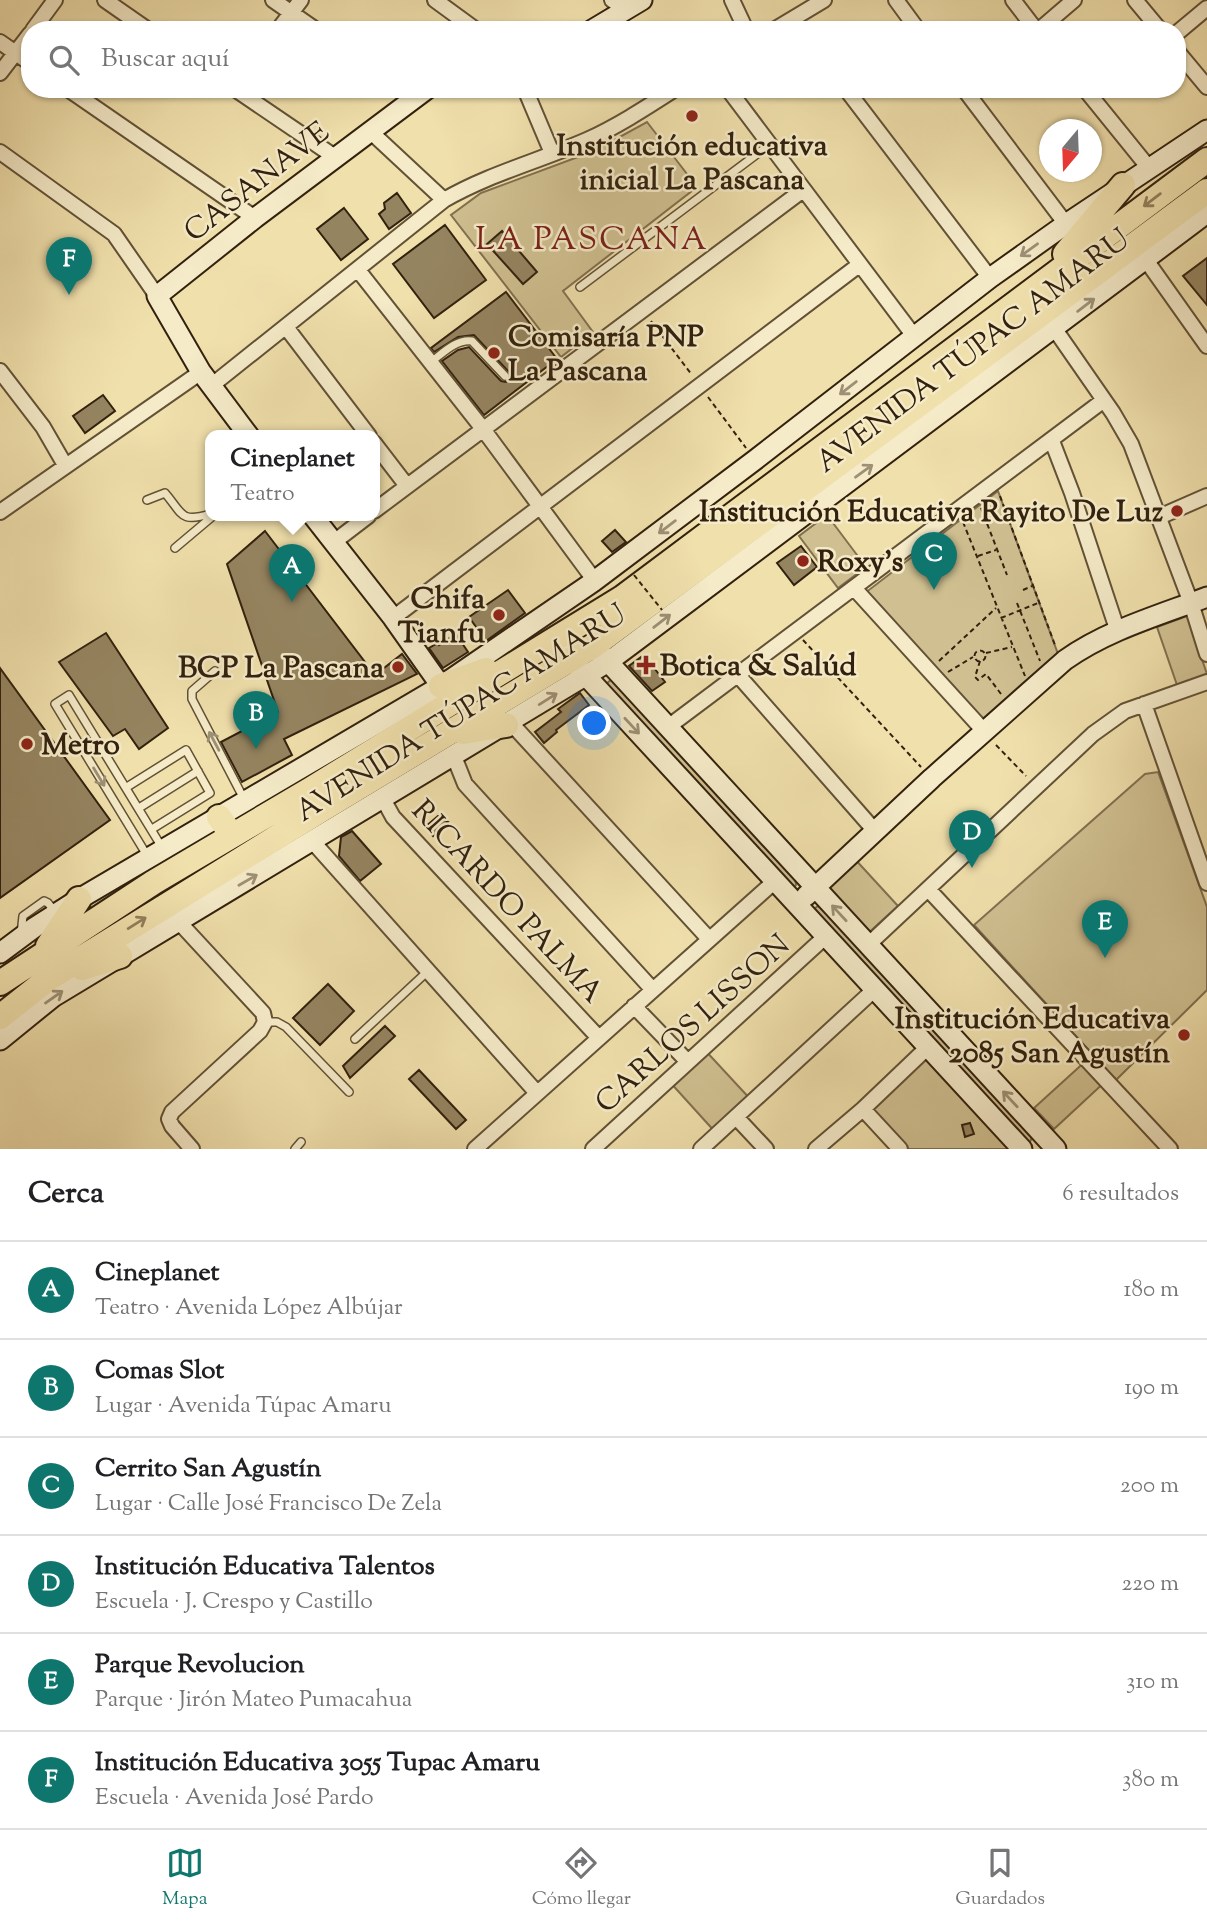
<!DOCTYPE html>
<html lang="es">
<meta charset="utf-8">
<style>
body{margin:0;font-family:"Sorts Mill Goudy",serif;background:#f6f6f6;color:#202124}
.compass{position:absolute;left:1039px;top:119px;width:63px;height:63px;border-radius:50%;background:#fff;box-shadow:0 2px 5px #0004;rotate:199deg}
.you{position:absolute;left:595px;top:724px;width:24px;height:24px;margin:-18px;border:5px solid #fff;border-radius:50%;background:#1a73e8;box-shadow:0 0 0 10px #1a73e833}
.badge{display:grid;place-items:center;width:46px;height:46px;border-radius:50%;background:#0f766e;color:#fff;font-size:23px;font-weight:700}
.pin{position:absolute;translate:-50% -58px;filter:drop-shadow(0 2px 4px #0008)}
.pin::after{content:'';position:absolute;top:37px;width:24px;height:21px;background:inherit;clip-path:polygon(0 0,100% 0,50% 100%)}
.popup{position:absolute;left:205px;top:430px;width:175px;height:91px;box-sizing:border-box;display:grid;place-content:center;border-radius:14px;background:#fff;filter:drop-shadow(0 2px 5px #0005);font-size:23px;white-space:nowrap;color:#757577}
.popup b{font-size:26px;color:#202124}
.popup::after{content:'';position:absolute;left:50%;top:100%;margin-left:-14px;border:14px solid transparent;border-top-color:#fff}
.list{margin:0;padding:0;list-style:none}
h2{display:flex;justify-content:space-between;align-items:center;height:91px;margin:0;padding:0 28px;font-size:30px}
h2 small{font-size:23px;font-weight:400;color:#757577}
.list li{display:grid;grid-template-columns:46px 1fr auto;gap:21px;align-items:center;box-sizing:border-box;height:98px;padding:0 28px;border-top:2px solid #e0e0e0}
.list b{display:block;font-size:26px;white-space:nowrap}
.list p{margin:0;font-size:23px;white-space:nowrap;color:#757577}
.list em{font-size:23px;font-style:normal;color:#757577}
.icon{flex:none;width:38px;height:38px;fill:none;stroke:currentColor;stroke-width:2;stroke-linecap:round;stroke-linejoin:round}
.map{position:relative;flex:none;width:1207px;height:1149px;overflow:hidden}
.search{position:absolute;background:#fff;box-shadow:0 2px 5px #0004;left:21px;right:21px;top:21px;height:77px;display:flex;align-items:center;gap:18px;box-sizing:border-box;padding:0 24px;border-radius:28px;color:#757577;font-size:26px}
.sheet{height:679px;background:#fff}
nav{display:flex;justify-content:space-around;align-items:center;box-sizing:border-box;height:98px;border-top:2px solid #e0e0e0;background:#fff;font-size:19px;color:#757577}
nav a{display:grid;justify-items:center;gap:4px}
nav .on{color:#0f766e}
.map>svg:first-child{display:block}
.green{fill:#d0c091;stroke:#817050;stroke-width:2}
.building{fill:#958460;stroke:#32210e;stroke-width:2}
.lines{fill:none;stroke-linecap:round;stroke-linejoin:round}
.lane-casing{stroke:#625136;stroke-width:10}
.street-casing{stroke:#625136;stroke-width:18}
.secondary-casing{stroke:#32210e;stroke-width:23}
.highway-casing{stroke:#32210e;stroke-width:28}
.path{stroke:#32210e;stroke-width:2;stroke-dasharray:5 3.5;stroke-linecap:butt}
.lane{stroke:#f5ebc9;stroke-width:7}
.street{stroke:#f5ebc9;stroke-width:14}
.secondary{stroke:#f5ebc9;stroke-width:19}
.highway{stroke:#f0e0ac;stroke-width:24}
.path-bridge{stroke:#32210e;stroke-width:2;stroke-dasharray:5 3.5;stroke-linecap:butt}
.oneway{stroke:#91805d}
.oneway2{stroke:#9d9075}
.poi-dot{fill:#8f2418;stroke:#f5ebc9;stroke-width:2.5}
.labels{text-anchor:middle;stroke-width:5;stroke-linejoin:round;paint-order:stroke}
.poi-label{font-size:30px;font-weight:bold;fill:#32210e;stroke:#f5ebc9;text-anchor:start}
.street-label{font-size:30px;fill:#32210e;stroke:#f5ebc9}
.neighbourhood-label{font-size:32px;letter-spacing:2px;fill:#7a1f14;stroke:#f5ebc9}
</style>
<div class="map">
<svg width="1207" height="1149" viewBox="0 0 1207 1149">
<rect width="100%" height="100%" fill="#f0e0ac"/>
<filter id="stains"><feTurbulence type="fractalNoise" baseFrequency=".00286" numOctaves="4"/><feColorMatrix values="0 0 0 0 .2 0 0 0 0 .09 0 0 0 0 .02 0 0 0 .5 -.17"/></filter>
<radialGradient id="worn" r=".72"><stop offset=".6" stop-color="#630" stop-opacity="0"/><stop offset="1" stop-color="#630" stop-opacity=".3"/></radialGradient>
<!-- green -->
<path class="green" d="M647,122L697,187L563,291L593,332L561,357L451,215L481,193L594,151Z
M998,491L1058,654L985,722L865,593Z
M827,515L866,567L838,588L799,536Z
M1187,616L1207,674L1177,685L1157,627Z
M614,677L795,876L796,885L793,888L604,686Z
M1158,772L1207,907V990L1116,1080L974,925L1145,774Z
M853,857L898,906L864,937L819,889Z
M818,906L829,912L1029,1131L1032,1137L1030,1142H1025L814,909Z
M928,1047L1022,1149H900L863,1109Z
M703,1048L753,1102L717,1134L668,1080Z
M1088,1059L1107,1080L1054,1129L1034,1108Z"/>
<!-- building -->
<path class="building" d="M397,193L411,213L389,229L379,214L385,209L384,203Z
M344,208L368,239L341,260L317,229Z
M445,225L486,280L434,318L393,264Z
M502,231L537,272L523,284L487,244Z
M1207,258V305L1183,276Z
M506,292L557,359L484,415L442,361L458,350L469,347L501,381L506,382L510,380L509,372L474,335L458,337L434,352L431,348Z
M103,395L115,411L85,433L73,416Z
M615,530L626,542L612,552L602,541Z
M265,531L375,675L402,654L417,674L284,739L292,755L242,782L221,742L278,712L227,564Z
M801,546L817,567L794,585L777,563Z
M508,590L525,613L486,641L469,617Z
M106,633L168,728L139,749L125,729L113,736L59,662Z
M456,634L468,652L443,668L429,648L438,643L439,645Z
M644,655L665,682L652,691L629,666Z
M0,668L110,820L0,898Z
M580,693L589,705L556,730L557,732L544,743L535,732L561,712L558,709Z
M438,816L448,822L433,836L425,827Z
M352,831L381,864L360,881L339,856L341,837Z
M328,984L354,1011L320,1045L293,1018Z
M385,1026L395,1036L350,1078L343,1066Z
M419,1070L466,1120L456,1129L409,1079Z
M970,1123L974,1134L965,1137L962,1125Z"/>
<g class="lines">
<!-- lane casing -->
<g class="lane-casing">
<path id="lane" d="M580,287L769,145
M431,362C443,353 456,339 472,341L505,376
M147,500L165,493C183,514 180,523 210,514
M175,548L213,516
M215,671L192,691V699L245,801
M127,787L186,750L210,793L152,829
M139,808L198,771
M148,857L55,704L69,695L163,849
M21,934L23,916L44,901L48,903L56,913
M265,1022H277L286,1027L349,1092
M355,1039L428,971
M295,1149L301,1142"/>
</g>
<!-- street casing -->
<g class="street-casing">
<path id="street" d="M105,0L148,30
M273,0L316,30
M435,0L476,30
M612,0L625,9
M732,0L746,30
M896,0L918,30
M1013,0L1036,30
M1135,0L1160,30
M33,30L55,0
M278,30L301,0
M774,30L824,0
M1039,30L1074,0
M1177,33L1207,8
M0,42L30,63
M1177,51L1207,87
M0,73L30,34
M68,89L255,218
M235,89L335,157
M525,89L552,153
M728,89L914,336
M846,89L990,278
M964,89L1066,224
M1085,89L1149,168
M371,132L444,200
M0,152L114,234L157,296
M1146,260L1207,346
M358,270L483,429L595,581
M286,327L369,436
M1054,328L1113,413L1131,444L1191,603L1207,654
M0,371L43,427L65,465
M211,386L444,200C489,174 539,161 587,140C618,126 647,107 675,89
M1052,441L1072,493L1118,632
M374,443L407,486
M374,511L803,190
M0,512L201,372
M1159,517L1207,496
M334,542L368,516
M854,588L984,731
M393,618L859,265
M737,674L875,831
M1144,704L1207,883
M510,722L709,939
M668,727L1104,400
M453,754L465,784L653,990
M382,797L393,817L599,1038
M313,842L537,1093
M928,889L1170,1149
M178,921L263,1013L265,1022L260,1031L172,1112L169,1119L172,1126L192,1149
M868,945L1093,734L1125,711L1207,682
M634,1006L688,1062
M863,1109L900,1149
M736,1117L766,1149
M475,1149L775,881
M593,1149L826,936
M701,1149L875,989
M816,1149L863,1109L928,1047"/>
</g>
<!-- secondary casing -->
<g class="secondary-casing">
<path id="secondary" d="M592,30L642,0
M249,436L201,372L157,296L255,218L427,89
M313,516L393,618L441,686
M553,640L1022,1149
M600,653L1056,1149
M806,896L932,778L1065,660C1107,630 1160,615 1207,597
M0,953L35,927L79,899L441,686L593,582L755,460L990,278L1066,224L1207,130
M0,1040L53,997L608,662L1207,213"/>
</g>
<!-- highway casing -->
<g class="highway-casing">
<path id="highway" d="M1065,254L1123,185
M441,686L486,670
M463,732L506,725
M219,817L232,835
M48,946L79,899
M82,968L120,956
M0,983L154,882L311,789L622,598L1207,160
M0,1017L48,979L321,810L593,646L1207,191"/>
</g>
<!-- path -->
<path class="path" d="M651,321L692,375
M708,397L746,448
M1000,496L1055,645
M981,508L1007,575
M963,522L1025,676
M978,556L996,550
M1023,590L1032,586
M1017,603L1040,661
M1001,618L1038,603
M803,640L921,767
M974.5 656a5.5 5.5 0 1 1 11 0a5.5 5.5 0 1 1-11 0Z
M986,653L1012,647
M939,661L996,608
M980,661L975,677L978,680L986,674L1001,694
M948,672L973,657
M996,745L1026,776"/>
<!-- lane -->
<use href="#lane" class="lane"/>
<!-- street -->
<use href="#street" class="street"/>
<!-- secondary -->
<use href="#secondary" class="secondary"/>
<!-- highway -->
<use href="#highway" class="highway"/>
<!-- path-bridge -->
<path class="path-bridge" d="M634,575L662,610"/>
</g>
<!-- one-way arrows -->
<defs><path id="oneway-shaft" d="M-6 0H5M1.5-3L5.5 0L1.5 3" fill="none" stroke-width="1.6" stroke-linecap="round" stroke-linejoin="round" transform="scale(1.75)"/></defs>
<g class="oneway">
<use href="#oneway-shaft" transform="translate(1152 200) rotate(143)"/>
<use href="#oneway-shaft" transform="translate(137 923) rotate(-32)"/>
</g>
<g class="oneway2">
<use href="#oneway-shaft" transform="translate(1029 250) rotate(144)"/>
<use href="#oneway-shaft" transform="translate(1086 305) rotate(-37)"/>
<use href="#oneway-shaft" transform="translate(848 388) rotate(142)"/>
<use href="#oneway-shaft" transform="translate(864 471) rotate(-36)"/>
<use href="#oneway-shaft" transform="translate(667 527) rotate(143)"/>
<use href="#oneway-shaft" transform="translate(662 621) rotate(-38)"/>
<use href="#oneway-shaft" transform="translate(548 699) rotate(-32)"/>
<use href="#oneway-shaft" transform="translate(632 726) rotate(47)"/>
<use href="#oneway-shaft" transform="translate(214 741) rotate(-118)"/>
<use href="#oneway-shaft" transform="translate(99 777) rotate(59)"/>
<use href="#oneway-shaft" transform="translate(248 880) rotate(-30)"/>
<use href="#oneway-shaft" transform="translate(839 913) rotate(-133)"/>
<use href="#oneway-shaft" transform="translate(54 997) rotate(-35)"/>
<use href="#oneway-shaft" transform="translate(1010 1099) rotate(-133)"/>
</g>
<!-- markers -->
<g class="poi-dot">
<circle cx="692" cy="116" r="7"/>
<circle cx="494" cy="353" r="7"/>
<circle cx="1177" cy="511" r="7"/>
<circle cx="803" cy="561" r="7"/>
<circle cx="499" cy="615" r="7"/>
<path d="M642.5 654.5h7v7h7v7h-7v7h-7v-7h-7v-7h7z"/>
<circle cx="398" cy="667" r="7"/>
<circle cx="27" cy="744" r="7"/>
<circle cx="1184" cy="1035" r="7"/>
</g>
<g class="labels">
<!-- poi labels -->
<g class="poi-label">
<text x="692" y="155" text-anchor="middle">Institución educativa<tspan x="692" dy="34">inicial La Pascana</tspan></text>
<text x="508" y="346">Comisaría PNP<tspan x="508" dy="34">La Pascana</tspan></text>
<text x="1163" y="521" text-anchor="end">Institución Educativa Rayito De Luz</text>
<text x="817" y="571">Roxy's</text>
<text x="485" y="608" text-anchor="end">Chifa<tspan x="485" dy="34">Tianfu</tspan></text>
<text x="660" y="675">Botica &amp; Salúd</text>
<text x="384" y="677" text-anchor="end">BCP La Pascana</text>
<text x="41" y="754">Metro</text>
<text x="1170" y="1028" text-anchor="end">Institución Educativa<tspan x="1170" dy="34">2085 San Agustín</tspan></text>
</g>
<!-- street labels -->
<g class="street-label">
<text transform="translate(256 181) rotate(-38)" y="10">CASANAVE</text>
<text transform="translate(972 350) rotate(-37)" y="10">AVENIDA TÚPAC AMARU</text>
<text transform="translate(460 712) rotate(-32)" y="10">AVENIDA TÚPAC AMARU</text>
<text transform="translate(508 901) rotate(47)" y="10">RICARDO PALMA</text>
<text transform="translate(692 1023) rotate(-42)" y="10">CARLOS LISSON</text>
</g>
<!-- neighbourhood labels -->
<g class="neighbourhood-label">
<text x="592" y="249">LA PASCANA</text>
</g>
</g>
<rect width="100%" height="100%" filter="url(#stains)"/>
<rect width="100%" height="100%" fill="url(#worn)"/>
</svg>
<svg class="compass" viewBox="-18 -18 36 36"><path d="M0-13l5 13h-10z" fill="#e53935"/><path d="M0 13l5-13h-10z" fill="#757577"/></svg>
<div class="you"></div>
<div class="pin badge" style="left:292px;top:602px">A</div>
<div class="popup"><b>Cineplanet</b>Teatro</div>
<div class="pin badge" style="left:256px;top:749px">B</div>
<div class="pin badge" style="left:934px;top:590px">C</div>
<div class="pin badge" style="left:972px;top:868px">D</div>
<div class="pin badge" style="left:1105px;top:958px">E</div>
<div class="pin badge" style="left:69px;top:295px">F</div>
<div class="search"><svg class="icon" aria-label="search" viewBox="0 0 24 24"><circle cx="10" cy="10" r="6"/><path d="M15 15l6 6"/></svg>Buscar aquí</div>
</div>
<section class="sheet">
<h2>Cerca<small>6 resultados</small></h2>
<ul class="list">
<li><span class="badge">A</span><div><b>Cineplanet</b><p>Teatro · Avenida López Albújar</p></div><em>180 m</em></li>
<li><span class="badge">B</span><div><b>Comas Slot</b><p>Lugar · Avenida Túpac Amaru</p></div><em>190 m</em></li>
<li><span class="badge">C</span><div><b>Cerrito San Agustín</b><p>Lugar · Calle José Francisco De Zela</p></div><em>200 m</em></li>
<li><span class="badge">D</span><div><b>Institución Educativa Talentos</b><p>Escuela · J. Crespo y Castillo</p></div><em>220 m</em></li>
<li><span class="badge">E</span><div><b>Parque Revolucion</b><p>Parque · Jirón Mateo Pumacahua</p></div><em>310 m</em></li>
<li><span class="badge">F</span><div><b>Institución Educativa 3055 Tupac Amaru</b><p>Escuela · Avenida José Pardo</p></div><em>380 m</em></li>
</ul>
</section>
<nav>
<a class="on"><svg class="icon" aria-label="map" viewBox="0 0 24 24"><path d="M3 6l6-2 6 2 6-2v14l-6 2-6-2-6 2zM9 4v14M15 6v14"/></svg>Mapa</a>
<a><svg class="icon" aria-label="directions" viewBox="0 0 24 24"><path d="M12 3l9 9-9 9-9-9zM9 14v-3h6M13 9l2 2-2 2"/></svg>Cómo llegar</a>
<a><svg class="icon" aria-label="saved" viewBox="0 0 24 24"><path d="M7 4h10v16l-5-4-5 4z"/></svg>Guardados</a>
</nav>
